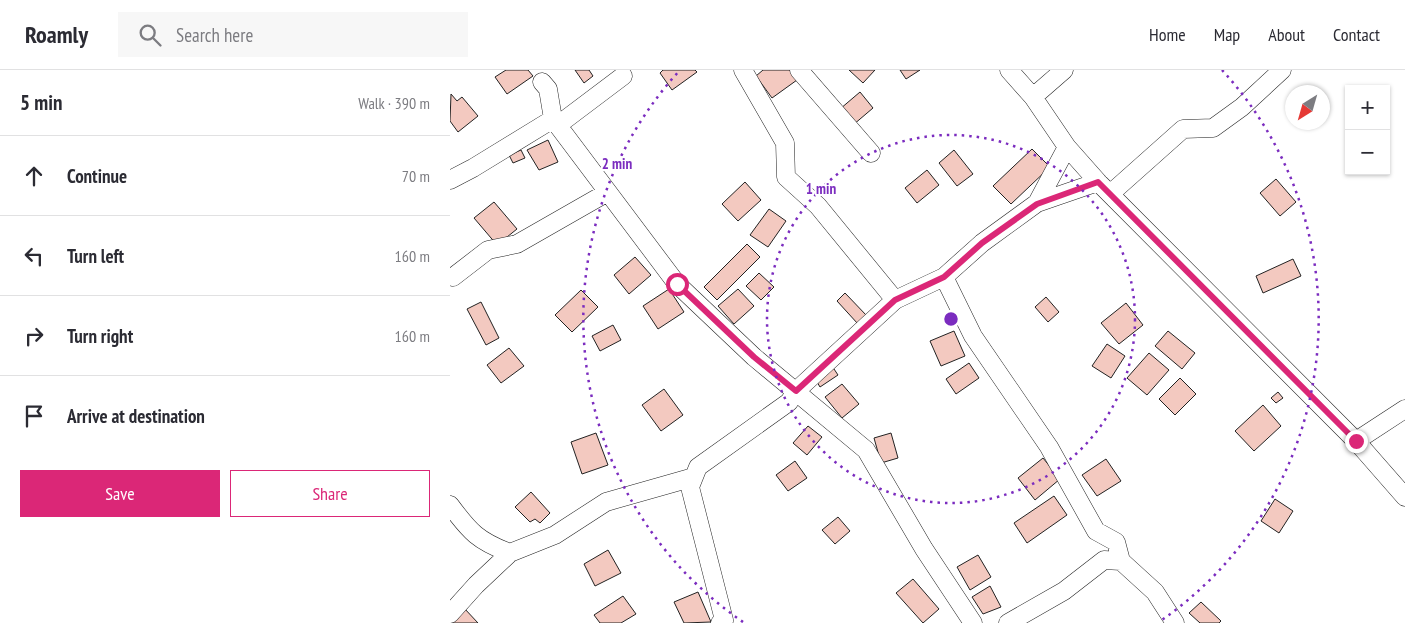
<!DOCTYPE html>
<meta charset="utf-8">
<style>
body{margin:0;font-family:"PT Sans Narrow",sans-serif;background:#f7f7f7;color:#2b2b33}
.controls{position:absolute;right:15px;top:15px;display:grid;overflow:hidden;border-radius:0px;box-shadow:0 1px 4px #0004}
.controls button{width:45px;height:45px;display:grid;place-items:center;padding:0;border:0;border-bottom:1px solid #e1e1e2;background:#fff;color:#2b2b33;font:25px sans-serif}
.compass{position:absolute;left:835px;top:15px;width:45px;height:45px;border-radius:50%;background:#fff;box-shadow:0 1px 4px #0004;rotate:217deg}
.stop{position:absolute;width:15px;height:15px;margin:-11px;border:4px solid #db2777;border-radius:50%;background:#fff}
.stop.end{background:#db2777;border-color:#fff;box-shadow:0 1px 5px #0008}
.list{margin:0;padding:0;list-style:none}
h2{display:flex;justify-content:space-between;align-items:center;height:65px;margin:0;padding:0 20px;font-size:21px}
h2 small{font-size:16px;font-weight:400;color:#7c7c81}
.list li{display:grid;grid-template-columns:32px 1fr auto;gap:15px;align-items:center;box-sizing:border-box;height:80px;padding:0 20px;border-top:1px solid #e1e1e2}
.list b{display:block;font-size:19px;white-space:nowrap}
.list em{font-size:16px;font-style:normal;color:#7c7c81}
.actions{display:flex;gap:10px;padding:15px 20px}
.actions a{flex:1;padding:11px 0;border:1px solid #db2777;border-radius:0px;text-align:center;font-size:18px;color:#db2777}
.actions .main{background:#db2777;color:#fff}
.icon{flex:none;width:28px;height:28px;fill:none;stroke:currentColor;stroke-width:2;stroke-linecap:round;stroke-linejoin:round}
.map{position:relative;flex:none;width:955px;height:553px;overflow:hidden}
header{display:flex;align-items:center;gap:30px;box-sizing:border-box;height:70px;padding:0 25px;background:#fff;border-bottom:1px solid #e1e1e2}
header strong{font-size:24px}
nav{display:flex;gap:28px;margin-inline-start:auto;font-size:18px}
.search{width:350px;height:45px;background:#f7f7f7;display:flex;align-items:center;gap:12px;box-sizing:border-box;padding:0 18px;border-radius:0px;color:#7c7c81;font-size:19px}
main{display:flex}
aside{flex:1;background:#fff}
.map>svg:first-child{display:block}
.building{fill:#f3c9c0;stroke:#222}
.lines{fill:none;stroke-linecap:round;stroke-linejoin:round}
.minor-casing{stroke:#222;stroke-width:19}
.minor{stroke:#fff;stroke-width:18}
.route{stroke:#db2777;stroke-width:6}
.ring{fill:none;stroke:#7b2cbf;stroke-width:2.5;stroke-dasharray:2.5 5}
.centre{fill:#7b2cbf;stroke:#fff;stroke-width:2.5}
.ring-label{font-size:15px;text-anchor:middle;font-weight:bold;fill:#7b2cbf;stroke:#fff;stroke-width:4;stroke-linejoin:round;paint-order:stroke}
</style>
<header>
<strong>Roamly</strong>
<div class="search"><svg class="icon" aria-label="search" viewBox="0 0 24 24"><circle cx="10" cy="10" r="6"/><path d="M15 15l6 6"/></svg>Search here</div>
<nav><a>Home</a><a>Map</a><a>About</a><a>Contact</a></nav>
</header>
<main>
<aside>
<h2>5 min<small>Walk · 390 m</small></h2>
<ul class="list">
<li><svg class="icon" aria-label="ahead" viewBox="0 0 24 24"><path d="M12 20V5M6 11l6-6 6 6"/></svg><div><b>Continue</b></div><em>70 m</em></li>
<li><svg class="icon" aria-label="left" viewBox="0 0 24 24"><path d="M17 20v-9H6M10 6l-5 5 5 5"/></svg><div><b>Turn left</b></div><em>160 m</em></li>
<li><svg class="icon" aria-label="right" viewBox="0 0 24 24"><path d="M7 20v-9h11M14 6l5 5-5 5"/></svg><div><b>Turn right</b></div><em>160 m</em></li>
<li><svg class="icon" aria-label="arrive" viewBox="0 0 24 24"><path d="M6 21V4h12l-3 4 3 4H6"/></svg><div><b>Arrive at destination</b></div></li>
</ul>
<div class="actions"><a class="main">Save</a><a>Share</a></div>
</aside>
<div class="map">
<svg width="955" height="553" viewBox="0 0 955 553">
<rect width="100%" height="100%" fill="#fff"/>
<!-- building -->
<path class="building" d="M56,0H78L83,6L57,24L45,7Z
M125,0H139L143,6L134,13Z
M213,0H245L247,2L222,20L210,3Z
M313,0H340L347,10L322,28L306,6Z
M399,0H425L413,13Z
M450,0H470L456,9Z
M410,22L423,38L403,55L390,39Z
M1,24L7,31L12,27L28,46L8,62L0,51Z
M98,70L108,92L89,100L77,80Z
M582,79L600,97L561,134L543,116Z
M71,80L75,88L63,93L59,85Z
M504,80L523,104L507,116L489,93Z
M477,100L489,115L467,133L455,118Z
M826,109L846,132L830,146L810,123Z
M295,112L311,130L288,151L272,134Z
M44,132L67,159L47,175L24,148Z
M319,139L336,151L318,177L300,165Z
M297,174L310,187L267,230L254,217Z
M185,187L201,205L179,224L164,205Z
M843,189L851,206L813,223L806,206Z
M309,203L324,217L311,230L296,216Z
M219,219L234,242L208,259L193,236Z
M288,219L304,236L284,254L268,236Z
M131,220L148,237L122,262L105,245Z
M395,223L417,246L408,254L387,231Z
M596,227L609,242L598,252L585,237Z
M31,232L49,268L36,275L17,239Z
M676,233L693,255L669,274L651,253Z
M163,255L171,270L150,281L142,266Z
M504,261L515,286L491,296L480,271Z
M718,261L745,283L732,299L705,276Z
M657,274L675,286L661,308L642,296Z
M59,278L74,296L51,313L37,295Z
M699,283L719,300L697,325L677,308Z
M519,293L529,308L506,324L496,309Z
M382,296L388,305L370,317L364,307Z
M730,308L746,324L725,345L709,329Z
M392,314L409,334L392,348L375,327Z
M214,319L233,345L211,361L192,335Z
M828,322L833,328L826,333L821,328Z
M813,335L831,356L804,381L785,361Z
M358,356L372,367L357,385L343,373Z
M146,363L158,395L132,404L121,372Z
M441,363L448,388L431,393L424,368Z
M593,388L610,409L585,430L568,408Z
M656,389L671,411L647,426L632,405Z
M345,391L357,408L338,421L326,405Z
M81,422L100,443L90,453L85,449L80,452L65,437Z
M604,426L617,445L577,473L564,453Z
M825,429L843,441L829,463L811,451Z
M388,447L400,461L385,474L372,460Z
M158,480L171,503L145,516L134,494Z
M528,485L541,507L520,520L507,497Z
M463,509L489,539L473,553L446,523Z
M540,516L551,537L533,544L522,527Z
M248,522L261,552L234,553L224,532Z
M173,526L186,544L171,553H150L144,545Z
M751,532L771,551L769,553H750L739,543Z
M14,538L28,553H0Z"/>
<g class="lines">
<!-- minor casing -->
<g class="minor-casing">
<path id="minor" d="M293,0L335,73L336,107L368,136L445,230
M349,0L421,83
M559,0L583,27L617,77L648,112L906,371L955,427
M92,12L98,19L103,49
M583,27L614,0
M108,55L173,6
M0,110L23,98L103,49L227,214L304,287L416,380L474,479L523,553
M660,124L733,59L763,58L792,37L832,0
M587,133L617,77
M3,207L38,180L67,174L158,122
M494,207L523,266L599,377L646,461L666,472L671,491
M906,371L955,339
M0,435C20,462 28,471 60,483L26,515L0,544
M60,483L105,465L156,432L244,407
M270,553L274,550L240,417L248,397L339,332L346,321L445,230L494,207L532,173L587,133L648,112
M558,553L614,521L654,490L671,491L705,522L725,553"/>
</g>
<!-- minor -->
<use href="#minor" class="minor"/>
</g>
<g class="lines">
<!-- route -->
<path class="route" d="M227,214L304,287L346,321L445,230L494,207L532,173L587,134L648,112L906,371"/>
</g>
<!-- distance rings -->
<g class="ring">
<circle cx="501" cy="249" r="184"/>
<path d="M293 552A368 368 0 0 1 230 0M772 0A368 368 0 0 1 709 552"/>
</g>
<circle cx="501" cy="249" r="8" class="centre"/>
<g class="ring-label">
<text x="167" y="99">2 min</text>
<text x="371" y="124">1 min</text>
</g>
</svg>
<div class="controls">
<button>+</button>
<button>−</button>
</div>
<svg class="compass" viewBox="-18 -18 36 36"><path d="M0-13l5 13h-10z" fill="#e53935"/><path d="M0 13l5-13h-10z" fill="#7c7c81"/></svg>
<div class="stop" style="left:227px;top:214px"></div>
<div class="stop end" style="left:906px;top:371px"></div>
</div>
</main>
